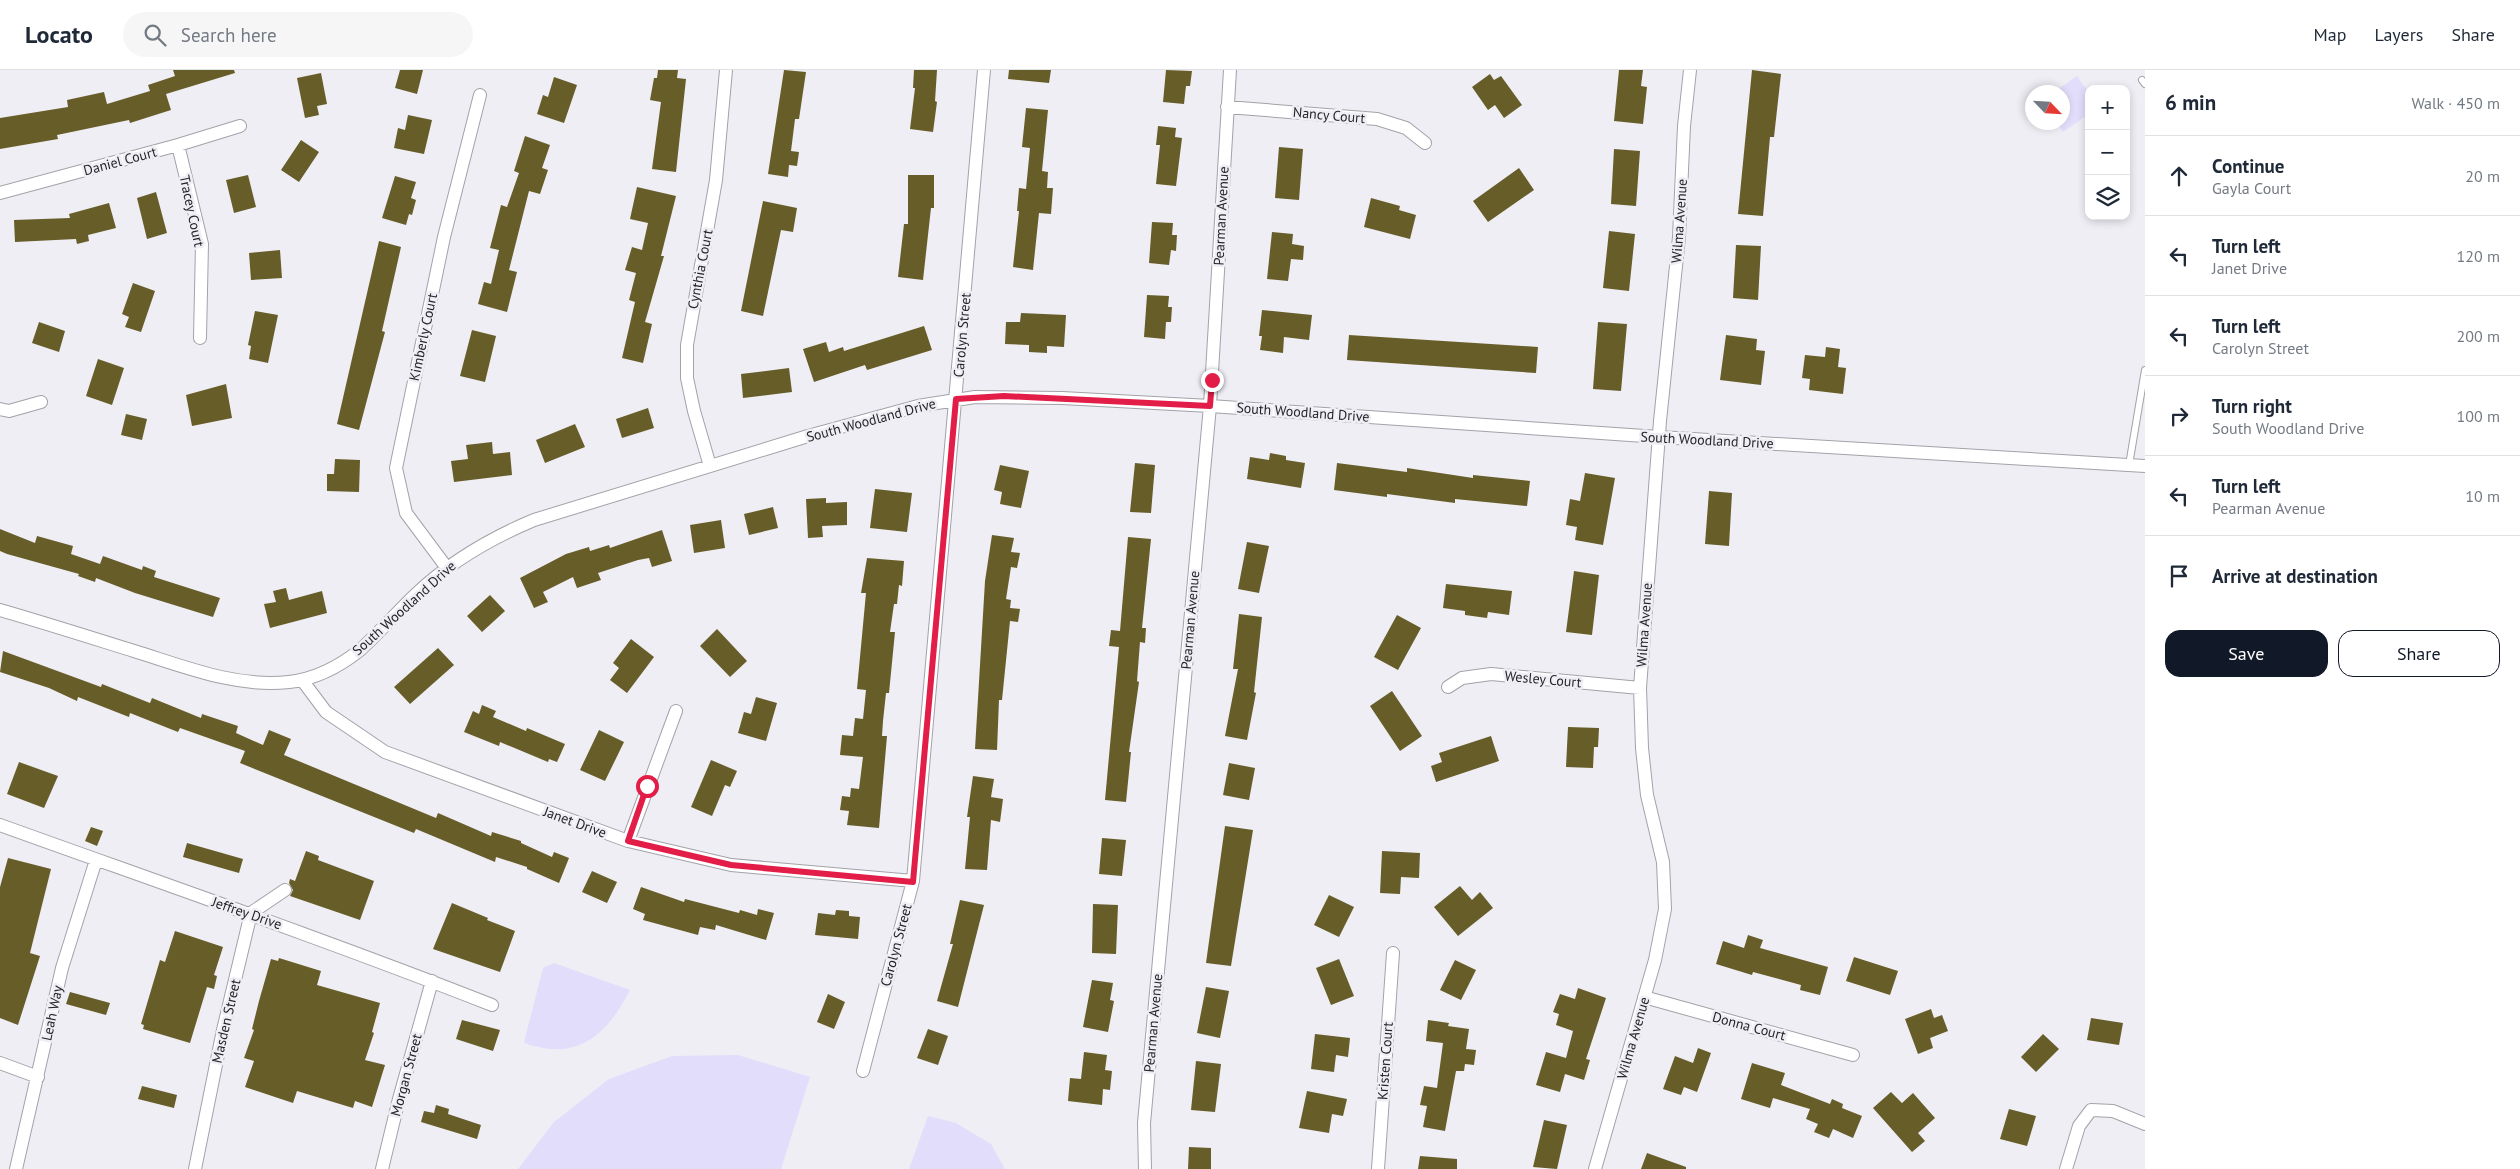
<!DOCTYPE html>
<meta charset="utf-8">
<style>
body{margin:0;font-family:"PT Sans",sans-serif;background:#f6f6f7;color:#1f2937}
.controls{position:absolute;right:15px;top:15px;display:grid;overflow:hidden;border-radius:10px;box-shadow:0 2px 8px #0003}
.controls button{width:45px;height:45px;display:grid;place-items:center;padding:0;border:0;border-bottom:1px solid #e0e1e3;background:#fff;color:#1f2937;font:25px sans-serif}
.compass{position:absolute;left:2025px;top:15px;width:45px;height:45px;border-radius:50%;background:#fff;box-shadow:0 2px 8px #0003;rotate:115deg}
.stop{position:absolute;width:15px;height:15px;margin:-11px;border:4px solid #e11d48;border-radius:50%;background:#fff}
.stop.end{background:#e11d48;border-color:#fff;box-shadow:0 1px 5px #0008}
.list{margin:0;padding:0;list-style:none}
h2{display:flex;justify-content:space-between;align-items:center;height:65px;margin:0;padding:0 20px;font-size:21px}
h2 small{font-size:16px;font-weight:400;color:#747a83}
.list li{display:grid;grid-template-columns:32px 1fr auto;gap:15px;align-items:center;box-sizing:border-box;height:80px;padding:0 20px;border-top:1px solid #e0e1e3}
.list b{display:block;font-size:19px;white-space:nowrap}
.list p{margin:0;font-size:16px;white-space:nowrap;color:#747a83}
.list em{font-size:16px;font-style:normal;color:#747a83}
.actions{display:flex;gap:10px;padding:15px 20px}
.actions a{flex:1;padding:11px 0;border:1px solid #111827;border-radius:15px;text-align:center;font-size:18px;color:#111827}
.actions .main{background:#111827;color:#fff}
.icon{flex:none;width:28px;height:28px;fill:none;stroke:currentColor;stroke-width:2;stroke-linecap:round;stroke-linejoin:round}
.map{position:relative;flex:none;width:2145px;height:1099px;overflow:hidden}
header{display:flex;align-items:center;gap:30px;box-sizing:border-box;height:70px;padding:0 25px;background:#fff;border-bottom:1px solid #e0e1e3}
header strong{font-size:24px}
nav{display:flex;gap:28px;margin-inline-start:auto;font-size:18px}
.search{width:350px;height:45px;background:#f6f6f7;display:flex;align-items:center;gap:12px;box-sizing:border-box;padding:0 18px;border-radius:28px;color:#747a83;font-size:19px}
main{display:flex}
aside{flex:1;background:#fff}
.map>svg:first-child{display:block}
.green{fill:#e1ddfb}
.building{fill:#675d29}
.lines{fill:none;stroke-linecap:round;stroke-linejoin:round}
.service-casing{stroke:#a3a2a8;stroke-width:8}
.minor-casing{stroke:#a3a2a8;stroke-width:14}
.service{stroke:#fff;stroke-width:6}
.minor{stroke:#fff;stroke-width:12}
.route{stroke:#e11d48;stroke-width:6}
.labels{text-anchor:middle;stroke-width:5;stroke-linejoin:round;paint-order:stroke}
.street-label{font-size:14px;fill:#252528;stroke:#efeef5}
</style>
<header>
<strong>Locato</strong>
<div class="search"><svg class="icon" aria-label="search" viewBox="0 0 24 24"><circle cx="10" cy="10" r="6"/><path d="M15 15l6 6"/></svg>Search here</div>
<nav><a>Map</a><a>Layers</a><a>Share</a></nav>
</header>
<main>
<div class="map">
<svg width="2145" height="1099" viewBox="0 0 2145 1099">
<rect width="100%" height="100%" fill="#efeef5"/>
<!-- green -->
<path class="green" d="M2077,6L2089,23V44L2063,62L2057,53L2062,52V22H2054Z
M554,893L630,920C612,955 587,986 543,978C536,976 529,976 524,972L543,898Z
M738,985L810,1007L781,1099H518L554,1052L609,1009L672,986Z
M928,1046L956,1053L991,1074L1005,1099H909Z"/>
<!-- building -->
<path class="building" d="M173,0H234L235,3L166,24L171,40L130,53L129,50L57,65L58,69L0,79V48L68,37L67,30L104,22L107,34L150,21L148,15L175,6Z
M400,0H423L417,24L395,18Z
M658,0H678L677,8L686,9L676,102L652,99L661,32L650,30L654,8H657Z
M784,0L806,2L799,49H795L791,81L799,82L797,96L789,95L788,107L768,104Z
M914,0H937L935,31L937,32L933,62L910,59L915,18H913Z
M1009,0H1051L1049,13L1008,9Z
M1166,0L1192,1L1190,16H1186L1184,34L1163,32Z
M1619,0H1643L1641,16L1647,17L1643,54L1614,51Z
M1752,0L1781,4L1774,67H1770L1763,146L1738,144Z
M321,3L327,34L317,36L319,45L305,48L297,8Z
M1490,4L1494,10L1501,6L1522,35L1504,48L1495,35L1488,40L1472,17Z
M554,7L577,15L564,53L537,44L543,25L548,27Z
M1026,38L1048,40L1042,101L1048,102L1047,118H1053L1051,144L1039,143L1033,200L1013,197L1019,141H1017L1019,118L1026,119L1030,78L1022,77Z
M408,45L432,50L424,84L394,78L398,58L405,60Z
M1158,56L1176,58L1175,67L1182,68L1176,116L1156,114L1160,75H1156Z
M525,66L550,75L542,98L548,100L540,124L529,121L509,200L517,202L507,242L478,234L484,212L491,214L499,180L490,178L501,135L507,137L519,103L514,101Z
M301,70L319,82L299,112L281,100Z
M1279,77L1303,79L1299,130L1275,128Z
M1614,79L1640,81L1636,136L1611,134Z
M1519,98L1534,120L1488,152L1473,131Z
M248,105L256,137L234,143L226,110Z
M908,105H934V138H931L923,210L898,207L904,154H908Z
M395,106L416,112L411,128L416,130L412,145L409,144L406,155L382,148Z
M637,117L676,126L661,186H664L645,252L652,254L643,293L622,288L635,232L629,230L636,203L625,200L632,177L642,180L648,153L630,149Z
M156,122L167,163L147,169L137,128Z
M1371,128L1400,136L1399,140L1416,145L1410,169L1364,157Z
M763,131L797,138L793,162L781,160L763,246L741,241Z
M109,133L116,158L88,165L89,171L77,174L76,169L15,172L14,150L70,148L69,144Z
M1152,152L1173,153L1172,165H1177L1176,181L1171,180L1169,195L1149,193Z
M1609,161L1635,164L1629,221L1603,218Z
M1272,162L1293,164L1292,174L1304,176L1303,190L1291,189L1288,211L1267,209Z
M379,171L401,177L382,261L385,262L359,360L337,354Z
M1736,175L1761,176L1758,230L1733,228Z
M280,180L282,208L251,210L249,183Z
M133,213L155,221L141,262L125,257L129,247L122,244Z
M1147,225L1169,226L1168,237H1172L1171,252H1166L1165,269L1144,267Z
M1262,240L1312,245L1309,270L1284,267L1283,283L1260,280L1262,266H1259Z
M255,241L278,245L268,293L249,289L251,276L248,275Z
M1021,243L1066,245L1064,277L1047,276V283L1029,282V275L1005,274L1006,252H1020Z
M39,252L65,261L59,282L32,273Z
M1598,252L1627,254L1621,321L1593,319Z
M924,256L932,280L867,300L865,295L814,312L803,279L826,272L829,282L843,277L844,281Z
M472,260L496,266L485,312L460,306Z
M1349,265L1538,277L1536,303L1347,290Z
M1726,265L1757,269L1756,280L1765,281L1761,315L1720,310Z
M1826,277L1840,279L1838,297L1846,298L1843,324L1809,320L1810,309L1802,308L1805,285L1825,287Z
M98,289L124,298L112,335L86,326Z
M789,298L792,322L743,328L741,304Z
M226,314L232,348L192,356L186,325Z
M648,338L654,358L622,368L616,349Z
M126,344L147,349L142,370L121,365Z
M575,354L585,377L545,393L536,370Z
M492,372L493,384L510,382L512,405L454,412L451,391L468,389L466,375Z
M1270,383L1286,386V390L1305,393L1301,418L1247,409L1250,387L1269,390Z
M335,389L360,390L359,422L327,421V404H334Z
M1135,393L1155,395L1151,443L1130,442Z
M1337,393L1407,402V398L1473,408V405L1530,411L1527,436L1455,429V433L1387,424V427L1334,420Z
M1000,395L1029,401L1021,438L1000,434L1002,422L994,420Z
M1585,403L1615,408L1603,475L1575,470L1577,457L1566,455L1570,429L1580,431Z
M875,419L912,423L907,462L870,458Z
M1709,421L1732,423L1729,476L1705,474Z
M826,428V433L847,432V455L822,456L823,467L808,468L806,429Z
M773,437L778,458L749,465L744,444Z
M721,450L725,478L694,483L690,455Z
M0,459L35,473L37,466L73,476L71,484L100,494L103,486L142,500L143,496L156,501L154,507L220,528L213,547L135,523L96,508L95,512L78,506L79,504L7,484L0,481Z
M662,460L672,491L652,497L649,488L638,490L598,503L601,510L577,518L573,507L543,522L548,532L534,538L520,508L566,484L589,477L590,481L609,475L610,478Z
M992,465L1014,468L1011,482L1020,483L1017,498L1011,497L1006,529L1011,530L1010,538L1020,539L1018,552L1010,551L1002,630H999L997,680L975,679L985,511Z
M1128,467L1151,469L1142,558H1146L1145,573L1140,572L1137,611L1139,612L1129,682H1131L1126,732L1105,730L1119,577L1109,576L1111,560L1120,561Z
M1247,472L1269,476L1259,523L1238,519Z
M867,488L904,491L902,516L899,515L897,534H894L890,562H895L889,623H886L883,651L882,666H887L879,758L847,755L849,741L840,740L842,726L850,727L851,718L859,719L863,687L840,685L842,665L853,666L855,648L863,649L866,620L857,619L866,523H861Z
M1574,501L1599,505L1592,565L1566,562Z
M1446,514L1512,521L1509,545L1488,542L1487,548L1465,545V541L1443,538Z
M286,518L289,530L322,521L327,543L270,558L264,534L276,532L273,521Z
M490,525L505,541L482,562L467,546Z
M1239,544L1262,547L1254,622L1256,623L1247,670L1225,666L1238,599H1233Z
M1397,545L1421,558L1398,600L1374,587Z
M717,559L747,591L730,607L700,576Z
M631,569L654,587L627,623L610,610L619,598L613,593Z
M438,578L454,595L410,634L394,617Z
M3,581L101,617L102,614L150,633L152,628L201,648L202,644L238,656L236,663L263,675L269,660L291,669L284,685L436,748L438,743L491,766L492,762L521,771V773L552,787L554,782L569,788L559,813L527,799V797L496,787L495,792L416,759L414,763L240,693L245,681L180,658L178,662L130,643L129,647L78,627L77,631L49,618L0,602Z
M1392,621L1422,666L1400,681L1370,636Z
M756,627L777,633L766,671L738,663L744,642L751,644Z
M482,635L496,641L493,647L526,661L527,658L565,674L557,692L549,689L548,692L500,672L499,676L464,662L473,641L479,644Z
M1568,657L1599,658L1598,677H1594L1593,698L1566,697Z
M599,660L624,672L605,711L580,700Z
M1491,666L1499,691L1436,712L1431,696L1442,692L1439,683Z
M711,690L737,701L730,717L725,715L712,746L691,737Z
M19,692L58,706L44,738L7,724Z
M1229,693L1255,698L1249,730L1223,725Z
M973,706L994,709L991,727L1003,729L1000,752L991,750L987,800L965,799L970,747H967Z
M1225,756L1253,760L1231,896L1206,893Z
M91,757L103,761L97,776L85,771Z
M1102,768L1126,770L1122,806L1099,804Z
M187,773L243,789L239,803L183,787Z
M306,781L319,786L318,790L374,811L360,850L290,826L293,820L289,813L290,809L295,811Z
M1382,781L1420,783L1419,808L1401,807L1400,824L1380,823Z
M8,788L51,799L30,883L40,886L18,955L0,948V817Z
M592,801L617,812L607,833L582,822Z
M1460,816L1472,830L1480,822L1493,838L1458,866L1434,837Z
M641,817L684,832L685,829L739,843L740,840L757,845L758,839L774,843L766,870L716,855L715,860L700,857L698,865L643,850L645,844L633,839Z
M1329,825L1354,837L1339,867L1314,855Z
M960,830L984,835L958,937L937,931L953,874H950Z
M452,833L488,848L487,850L515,861L500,902L433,879Z
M1093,834L1118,835L1116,884L1092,883Z
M836,840L849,841V846L860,847L858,869L815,865L818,843L835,845Z
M175,861L223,877L214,905L217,906L214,919L207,917L190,973L143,959L144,955L141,954L160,890L165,892Z
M1748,865L1763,870L1760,878L1828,897L1820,925L1800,920L1801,915L1753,902L1752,905L1716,894L1723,871L1744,878Z
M1854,887L1898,901L1890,925L1846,911Z
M279,888L321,901L317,915L380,933L372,962L374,963L365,990L385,995L372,1037L355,1031L353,1038L297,1021L293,1033L245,1017L254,991L244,988L254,960L252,959L259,931L271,889L278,891Z
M1339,889L1354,926L1331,935L1316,898Z
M1455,890L1476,900L1461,930L1440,920Z
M1092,910L1113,913L1110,930L1114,931L1108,962L1083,957Z
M1206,917L1229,921L1220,968L1197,963Z
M1578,918L1606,928L1586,989L1590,990L1584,1010L1565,1004L1560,1022L1536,1015L1546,982L1566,988L1573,961L1556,955L1559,944L1553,942L1560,924L1575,929Z
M70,922L110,933L106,945L66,934Z
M828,924L845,932L834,959L817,952Z
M1931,939L1934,948L1942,945L1948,961L1930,968L1933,978L1918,984L1905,949Z
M2091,948L2123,953L2119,975L2087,970Z
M462,950L500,960L493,981L456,969Z
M1428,950L1449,953L1448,956L1469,959L1466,979L1476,980L1474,995L1465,994L1464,1001H1456L1445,1061L1423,1057L1427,1036L1420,1035L1424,1016L1437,1018L1443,973L1426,971Z
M928,959L948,966L938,995L917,988Z
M1315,964L1350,968L1348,987L1336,985L1334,1002L1311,999Z
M2043,964L2059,979L2036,1002L2021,987Z
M1698,978L1711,983L1697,1022L1684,1017L1681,1025L1663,1019L1675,986L1693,993Z
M1084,982L1107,985L1105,1000L1112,1001L1110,1020L1103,1019L1102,1035L1068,1031L1070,1008L1081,1009Z
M1196,991L1221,994L1215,1042L1191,1040Z
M1752,993L1785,1003L1781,1015L1830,1034L1832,1029L1843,1034L1842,1038L1862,1046L1853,1068L1833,1059L1829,1068L1814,1062L1818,1054L1806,1049L1810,1039L1773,1028L1770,1038L1741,1029Z
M142,1016L177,1025L174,1038L138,1029Z
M1307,1021L1347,1029L1343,1046L1332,1044L1329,1063L1299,1058Z
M1891,1022L1902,1033L1913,1023L1935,1048L1918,1063L1925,1071L1912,1082L1873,1038Z
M436,1035L449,1039L448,1044L481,1055L477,1069L421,1052L424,1041L434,1043Z
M2009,1039L2036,1046L2027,1076L2000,1069Z
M1544,1050L1567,1055L1557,1099L1533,1097Z
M1189,1077L1211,1078V1099H1188Z
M1647,1083L1686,1097V1099H1641Z
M1420,1086L1457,1089V1099H1418Z"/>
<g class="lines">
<!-- service casing -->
<g class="service-casing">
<path id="service" d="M2142,10L2145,14
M2129,395L2145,300"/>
</g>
<!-- minor casing -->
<g class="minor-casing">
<path id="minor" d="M1227,37L1377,49L1406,58L1425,73
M178,75L202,174L200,268
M0,123L178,75L240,56
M0,339L9,341L41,332
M710,396L694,341L687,308V275L716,110L726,0
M447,498L406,443L396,398L444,167L480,25
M0,540C45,553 89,567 134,581C183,596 236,618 289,612C315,609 340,596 360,580C380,562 397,542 416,524C451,491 491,468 534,450L808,366L918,336L975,327L1062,328L1210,336L1659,367L2145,396
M302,610L326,642L385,682L628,771L731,795L913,811
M1448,617L1462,608L1491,604L1640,618
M0,755C164,814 329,871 492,935
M628,771L676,641
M1644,927L1853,985
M0,993L38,1007
M863,1001L913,811L984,0
M16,1099L62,898L96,790
M195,1099L223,960L251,843L285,820
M382,1099L399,1029L432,911
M1145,1099L1144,1053L1210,336L1230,0
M1378,1099L1393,883
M1595,1099L1655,890L1665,839L1663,792L1647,725L1642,678L1640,618L1660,351L1679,167L1684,56L1690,0
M2066,1099L2079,1056L2091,1040L2113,1041L2145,1054"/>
</g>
<!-- service -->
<use href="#service" class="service"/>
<!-- minor -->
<use href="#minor" class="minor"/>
</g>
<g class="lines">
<!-- route -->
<path class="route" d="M647,716L628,771L731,795L913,812L956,329L1004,326L1210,336L1212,310"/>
</g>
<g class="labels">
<!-- street labels -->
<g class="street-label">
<text transform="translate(1329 45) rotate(5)" y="5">Nancy Court</text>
<text transform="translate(120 91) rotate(-15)" y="5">Daniel Court</text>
<text transform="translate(192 141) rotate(78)" y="5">Tracey Court</text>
<text transform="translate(1221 146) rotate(-87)" y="5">Pearman Avenue</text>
<text transform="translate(1679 151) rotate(-86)" y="5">Wilma Avenue</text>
<text transform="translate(700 199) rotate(-79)" y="5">Cynthia Court</text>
<text transform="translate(962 265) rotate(-85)" y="5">Carolyn Street</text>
<text transform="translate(423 267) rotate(-78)" y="5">Kimberly Court</text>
<text transform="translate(1303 342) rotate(4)" y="5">South Woodland Drive</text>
<text transform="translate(871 350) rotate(-15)" y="5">South Woodland Drive</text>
<text transform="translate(1707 370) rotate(3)" y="5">South Woodland Drive</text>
<text transform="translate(404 538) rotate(-42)" y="5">South Woodland Drive</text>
<text transform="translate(1190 550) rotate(-85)" y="5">Pearman Avenue</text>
<text transform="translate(1644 555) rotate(-86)" y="5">Wilma Avenue</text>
<text transform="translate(1543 609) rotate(5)" y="5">Wesley Court</text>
<text transform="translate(575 752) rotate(20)" y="5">Janet Drive</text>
<text transform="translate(247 843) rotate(19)" y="5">Jeffrey Drive</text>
<text transform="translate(896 875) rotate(-75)" y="5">Carolyn Street</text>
<text transform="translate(52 943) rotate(-78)" y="5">Leah Way</text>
<text transform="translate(226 951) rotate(-77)" y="5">Masden Street</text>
<text transform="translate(1153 953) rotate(-85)" y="5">Pearman Avenue</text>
<text transform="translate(1749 956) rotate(15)" y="5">Donna Court</text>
<text transform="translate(1633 968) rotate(-74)" y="5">Wilma Avenue</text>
<text transform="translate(1385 991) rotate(-86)" y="5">Kristen Court</text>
<text transform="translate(406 1005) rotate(-75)" y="5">Morgan Street</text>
</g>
</g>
</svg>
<div class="controls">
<button>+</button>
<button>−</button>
<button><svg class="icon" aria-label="layers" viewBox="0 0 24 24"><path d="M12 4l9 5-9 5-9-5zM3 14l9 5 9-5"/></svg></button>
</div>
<svg class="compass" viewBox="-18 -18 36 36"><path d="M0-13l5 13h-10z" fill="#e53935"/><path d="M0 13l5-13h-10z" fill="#747a83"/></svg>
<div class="stop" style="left:647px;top:716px"></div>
<div class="stop end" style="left:1212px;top:310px"></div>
</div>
<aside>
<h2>6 min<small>Walk · 450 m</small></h2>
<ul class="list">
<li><svg class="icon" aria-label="ahead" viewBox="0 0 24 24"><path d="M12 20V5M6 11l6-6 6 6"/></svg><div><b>Continue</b><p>Gayla Court</p></div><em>20 m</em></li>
<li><svg class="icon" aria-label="left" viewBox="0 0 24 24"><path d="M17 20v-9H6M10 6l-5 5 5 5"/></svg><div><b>Turn left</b><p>Janet Drive</p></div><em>120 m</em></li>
<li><svg class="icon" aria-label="left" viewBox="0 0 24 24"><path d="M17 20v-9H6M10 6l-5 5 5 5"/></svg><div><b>Turn left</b><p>Carolyn Street</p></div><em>200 m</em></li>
<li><svg class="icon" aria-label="right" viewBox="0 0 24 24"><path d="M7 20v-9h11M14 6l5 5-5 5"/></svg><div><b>Turn right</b><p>South Woodland Drive</p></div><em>100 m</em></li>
<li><svg class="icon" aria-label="left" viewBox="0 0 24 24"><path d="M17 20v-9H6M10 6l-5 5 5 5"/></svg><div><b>Turn left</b><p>Pearman Avenue</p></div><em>10 m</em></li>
<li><svg class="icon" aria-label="arrive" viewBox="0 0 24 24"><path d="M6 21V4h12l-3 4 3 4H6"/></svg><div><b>Arrive at destination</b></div></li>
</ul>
<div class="actions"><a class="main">Save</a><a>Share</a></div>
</aside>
</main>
